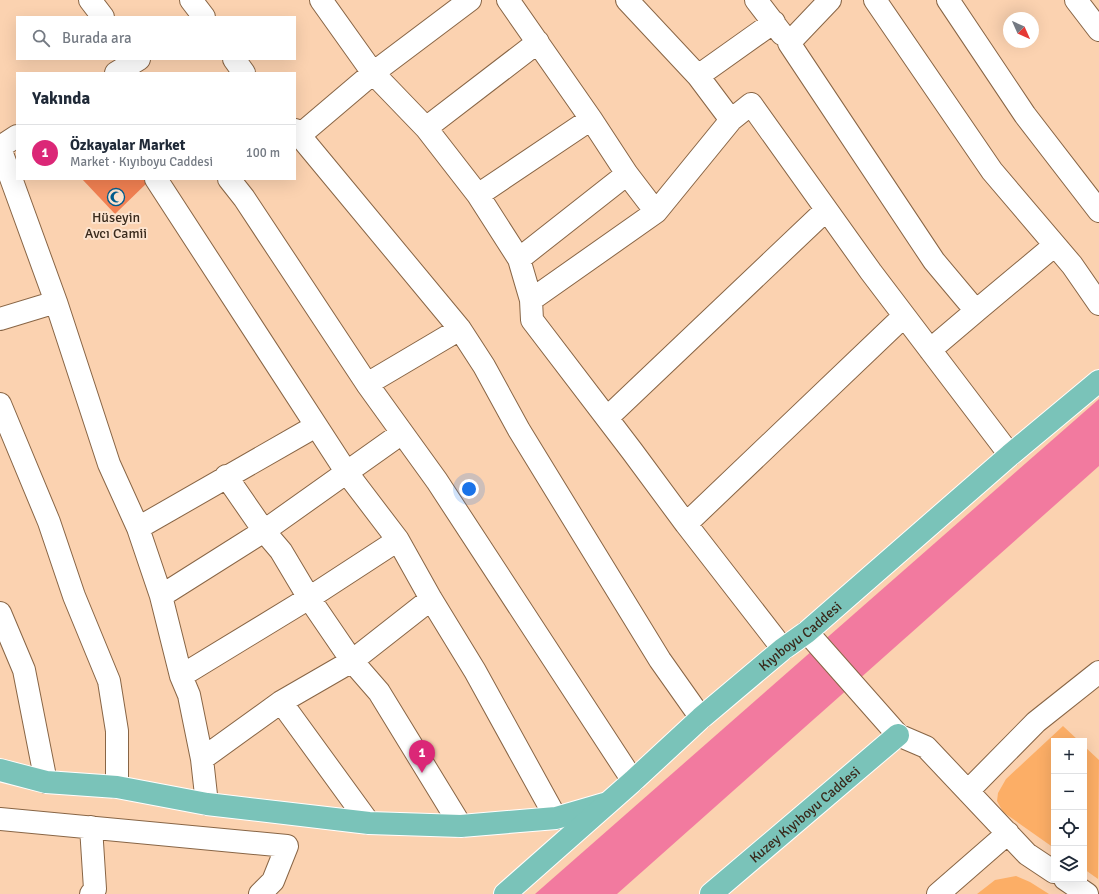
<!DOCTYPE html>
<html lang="tr">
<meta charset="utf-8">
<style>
body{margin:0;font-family:Signika,sans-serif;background:#f2f2f3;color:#1f2937}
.controls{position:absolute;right:12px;bottom:12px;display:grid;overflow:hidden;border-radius:0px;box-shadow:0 4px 16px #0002}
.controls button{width:36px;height:36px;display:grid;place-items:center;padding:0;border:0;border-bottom:1px solid #e0e1e3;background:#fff;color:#1f2937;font:20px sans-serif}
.compass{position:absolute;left:1003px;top:12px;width:36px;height:36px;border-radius:50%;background:#fff;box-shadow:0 4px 16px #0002;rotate:135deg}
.you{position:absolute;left:469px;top:489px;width:14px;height:14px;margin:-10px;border:3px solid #fff;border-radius:50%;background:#1a73e8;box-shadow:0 0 0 6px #1a73e833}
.badge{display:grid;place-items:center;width:26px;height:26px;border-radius:50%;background:#db2777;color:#fff;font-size:13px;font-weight:700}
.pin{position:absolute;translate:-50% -33px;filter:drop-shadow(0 1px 2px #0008)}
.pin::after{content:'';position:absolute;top:21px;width:14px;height:12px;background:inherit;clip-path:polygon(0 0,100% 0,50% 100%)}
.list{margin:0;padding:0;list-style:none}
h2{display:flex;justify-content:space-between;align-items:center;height:52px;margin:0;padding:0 16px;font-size:17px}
h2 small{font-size:13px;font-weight:400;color:#747a83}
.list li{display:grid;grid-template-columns:26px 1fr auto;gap:12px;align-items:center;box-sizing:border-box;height:56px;padding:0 16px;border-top:1px solid #e0e1e3}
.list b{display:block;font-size:15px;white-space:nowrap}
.list p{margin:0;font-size:13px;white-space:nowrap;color:#747a83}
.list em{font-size:13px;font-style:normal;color:#747a83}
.icon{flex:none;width:22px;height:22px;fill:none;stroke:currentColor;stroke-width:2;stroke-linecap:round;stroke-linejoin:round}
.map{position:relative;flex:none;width:1099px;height:894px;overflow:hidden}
.search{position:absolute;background:#fff;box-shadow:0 4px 16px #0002;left:16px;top:16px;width:280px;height:44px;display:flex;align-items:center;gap:10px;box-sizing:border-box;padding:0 14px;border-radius:0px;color:#747a83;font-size:15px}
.panel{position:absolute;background:#fff;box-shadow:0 4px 16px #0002;left:16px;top:72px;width:280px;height:108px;border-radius:0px}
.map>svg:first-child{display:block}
.green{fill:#fcae66}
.water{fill:#f27a9f}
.building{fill:#f18052}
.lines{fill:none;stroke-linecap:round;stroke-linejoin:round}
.minor-casing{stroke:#886545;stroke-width:24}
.major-casing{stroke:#fff;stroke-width:24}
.minor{stroke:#fff;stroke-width:22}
.major{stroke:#7ac3b9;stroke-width:22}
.labels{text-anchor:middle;stroke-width:4;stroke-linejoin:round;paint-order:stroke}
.poi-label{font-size:14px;fill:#392a1c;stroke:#fce3ce}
.street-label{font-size:14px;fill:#392a1c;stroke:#fce3ce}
</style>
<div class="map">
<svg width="1099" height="894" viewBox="0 0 1099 894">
<rect width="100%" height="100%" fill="#fbd2b0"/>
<!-- green -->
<path class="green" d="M1063,726L1079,741H1054V848L1003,812L997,801L998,793L1006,779Z
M1084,746L1099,760L1098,879L1084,869Z
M1016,876L1030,882L1049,894H977L995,880Z"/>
<!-- water -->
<path class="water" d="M1099,399V466L617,894H535Z"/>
<!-- building -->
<path class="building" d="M82,179H151L115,214Z"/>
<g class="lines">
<!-- minor casing -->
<g class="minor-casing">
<path id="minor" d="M90,0L103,17
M191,0L204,17
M321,0L373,73L426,128L478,195L519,259L531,300
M508,0L591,119L627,174L656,212
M627,0L698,76L731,120
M756,0L782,34
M830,0L789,43L934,261L976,311L1055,245
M875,0L992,171L1072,265L1099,304
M948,0L1025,115L1099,211
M1076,0L1099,30
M234,59L244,73
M116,73L139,59
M698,76L774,22
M426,128L538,42
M295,130L460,329L484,366L519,430L660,660L701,718
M300,135L373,73L470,0
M0,147L17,136
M0,148L56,302L109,464L138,528L161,596L181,676L189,695L202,759L207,804
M156,179L347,473L398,540L431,599L475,671L556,818
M229,179L244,198L367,384L437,481L633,781
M478,195L591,119
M519,259L627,174
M0,319L56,302
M930,350L976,311
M367,384L460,329
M0,404L49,522L74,596L109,681L117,731V787
M607,418L826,210
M226,476L264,531L281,551L309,598L352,661L379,692L461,826
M686,524L904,316
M138,528L316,426
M161,596L264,531L402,433
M0,613L24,670L46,782
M807,632L898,735L926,747L1027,854L1054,872
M783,649L686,524L632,451L532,320L531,300L656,212L731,120L751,104L871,272L1010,455
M181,676L309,598L398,540
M281,702L369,823
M202,759L281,702L352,661L431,599
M968,791L1036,722L1099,672
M0,819L287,846L273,881L260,894
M91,827L95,889L91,894
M1065,879L1087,894
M938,894L1008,833"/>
</g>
<!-- major casing -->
<g class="major-casing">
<g id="major">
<path d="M0,770L46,782L117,787L207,804L369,823L461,826L556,818L604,804"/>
<path id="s1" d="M505,894L633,781L701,718L783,649L807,632L1010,455L1099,381"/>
<path id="s2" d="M711,894L898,735"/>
</g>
</g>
<!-- minor -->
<use href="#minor" class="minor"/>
<!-- major -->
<use href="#major" class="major"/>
</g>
<!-- icons -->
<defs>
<g id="mosque-ring" transform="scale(0.9)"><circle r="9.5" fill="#fce3ce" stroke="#015c8d" stroke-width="1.5"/><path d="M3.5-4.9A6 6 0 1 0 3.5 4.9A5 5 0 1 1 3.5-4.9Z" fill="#015c8d"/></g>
</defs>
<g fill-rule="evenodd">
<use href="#mosque-ring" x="116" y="197"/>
</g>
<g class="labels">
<!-- poi labels -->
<g class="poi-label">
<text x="116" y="222">Hüseyin<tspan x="116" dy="16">Avcı Camii</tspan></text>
</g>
<!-- street labels -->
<g class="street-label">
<text dy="5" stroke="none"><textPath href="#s1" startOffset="392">Kıyıboyu Caddesi</textPath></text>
<text dy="5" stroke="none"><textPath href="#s2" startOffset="123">Kuzey Kıyıboyu Caddesi</textPath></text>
</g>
</g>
</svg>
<div class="controls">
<button>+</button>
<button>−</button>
<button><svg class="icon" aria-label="locate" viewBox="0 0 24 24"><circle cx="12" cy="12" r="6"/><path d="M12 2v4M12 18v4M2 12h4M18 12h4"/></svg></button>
<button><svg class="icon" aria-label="layers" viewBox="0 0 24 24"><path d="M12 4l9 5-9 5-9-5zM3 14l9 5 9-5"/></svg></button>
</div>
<svg class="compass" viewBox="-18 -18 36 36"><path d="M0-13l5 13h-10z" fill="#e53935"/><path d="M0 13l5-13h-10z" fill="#747a83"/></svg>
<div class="you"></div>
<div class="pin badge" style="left:422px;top:773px">1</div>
<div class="search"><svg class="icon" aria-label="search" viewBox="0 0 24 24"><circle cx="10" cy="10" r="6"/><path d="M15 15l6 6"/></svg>Burada ara</div>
<section class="panel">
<h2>Yakında<small></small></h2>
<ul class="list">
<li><span class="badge">1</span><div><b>Özkayalar Market</b><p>Market · Kıyıboyu Caddesi</p></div><em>100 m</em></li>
</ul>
</section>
</div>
